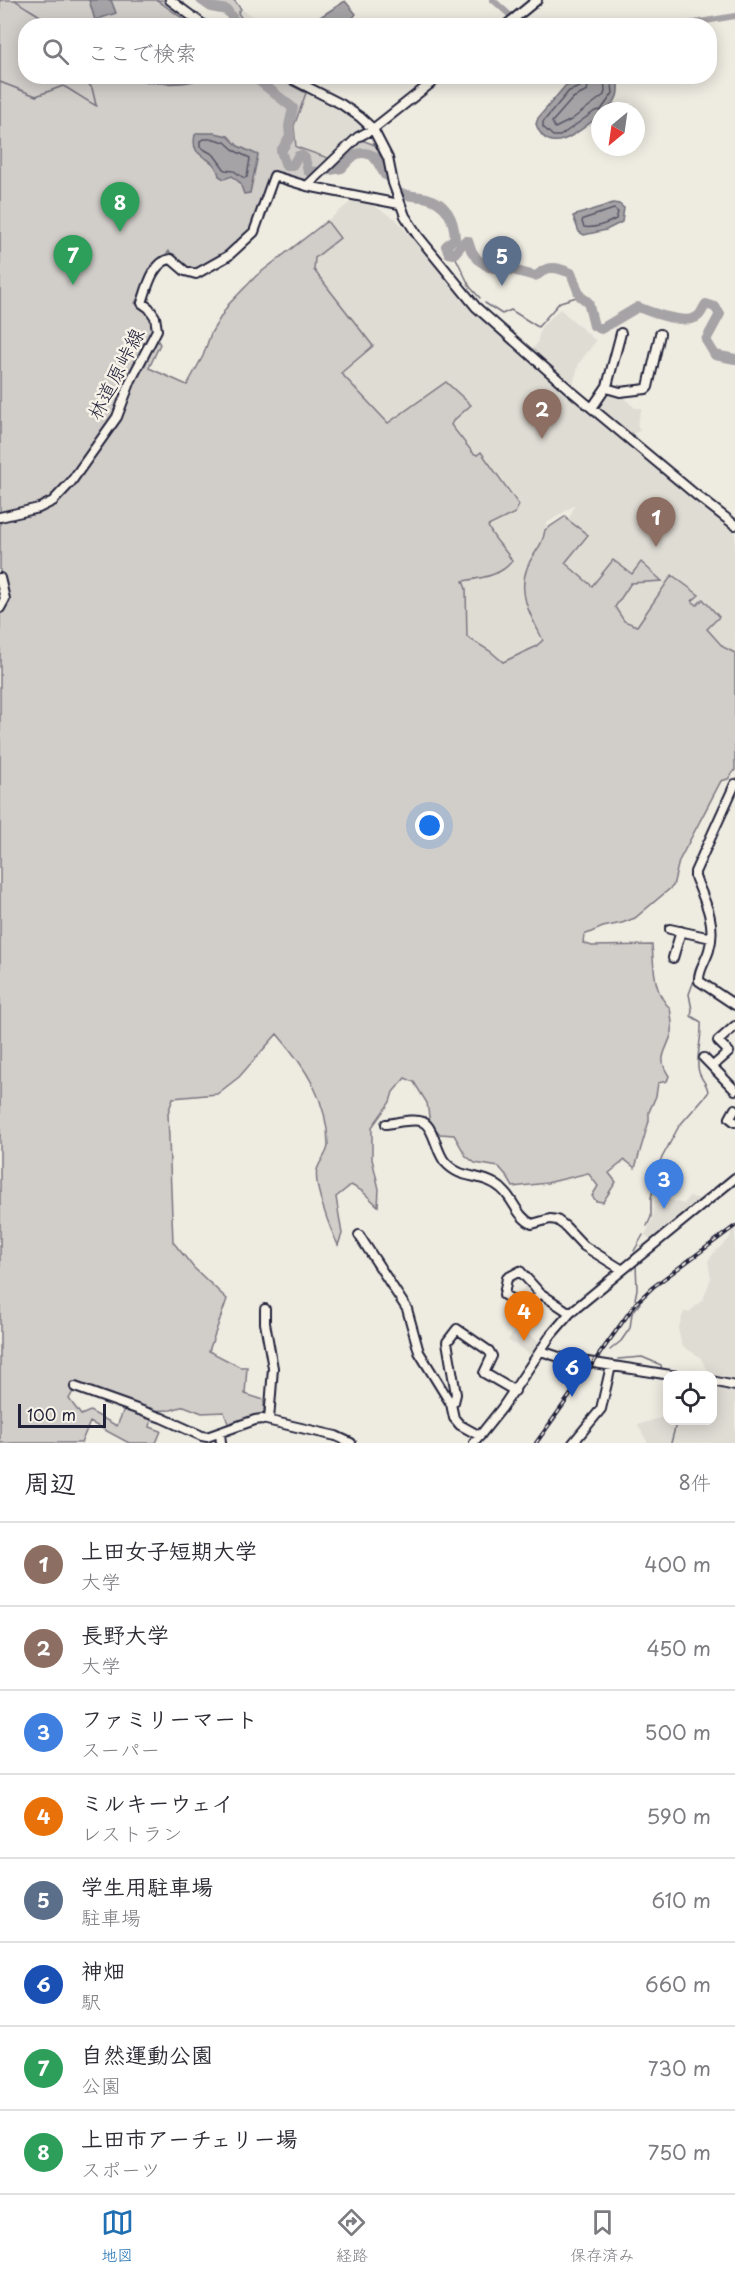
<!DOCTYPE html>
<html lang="ja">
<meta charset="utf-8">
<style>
body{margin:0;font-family:"Playpen Sans","Klee One",sans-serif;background:#f2f2f3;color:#2b2b33}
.controls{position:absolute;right:18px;bottom:18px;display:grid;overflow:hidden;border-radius:12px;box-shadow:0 3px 15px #0003}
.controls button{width:54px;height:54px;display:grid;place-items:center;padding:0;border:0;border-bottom:2px solid #e1e1e2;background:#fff;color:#2b2b33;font:30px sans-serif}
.compass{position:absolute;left:591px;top:102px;width:54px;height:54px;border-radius:50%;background:#fff;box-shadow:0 3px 15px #0003;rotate:209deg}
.scale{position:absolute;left:18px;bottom:15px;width:88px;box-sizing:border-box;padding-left:6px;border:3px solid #22223b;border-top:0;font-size:16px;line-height:21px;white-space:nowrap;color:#22223b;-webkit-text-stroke:4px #f7f3e8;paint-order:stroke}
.you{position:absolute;left:430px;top:826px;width:21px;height:21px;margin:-15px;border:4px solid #fff;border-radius:50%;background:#1a73e8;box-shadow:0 0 0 9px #1a73e833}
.badge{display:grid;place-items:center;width:39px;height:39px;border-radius:50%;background:#1f6fb2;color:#fff;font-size:20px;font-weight:700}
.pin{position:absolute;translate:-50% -50px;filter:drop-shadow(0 2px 3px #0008)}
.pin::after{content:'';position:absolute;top:32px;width:21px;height:18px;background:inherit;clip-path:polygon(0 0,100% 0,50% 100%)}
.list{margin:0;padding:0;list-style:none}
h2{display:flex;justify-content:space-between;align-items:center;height:78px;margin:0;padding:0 24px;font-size:26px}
h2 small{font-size:20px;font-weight:400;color:#7c7c81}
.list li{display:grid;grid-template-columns:39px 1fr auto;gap:18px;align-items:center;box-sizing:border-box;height:84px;padding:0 24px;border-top:2px solid #e1e1e2}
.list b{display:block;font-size:22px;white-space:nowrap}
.list p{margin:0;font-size:20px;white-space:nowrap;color:#7c7c81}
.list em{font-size:20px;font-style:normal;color:#7c7c81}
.icon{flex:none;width:33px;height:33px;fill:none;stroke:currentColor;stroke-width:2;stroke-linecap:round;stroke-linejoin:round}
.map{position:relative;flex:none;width:735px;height:1443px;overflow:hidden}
.search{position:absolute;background:#fff;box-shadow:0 3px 15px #0003;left:18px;right:18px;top:18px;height:66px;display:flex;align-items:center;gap:15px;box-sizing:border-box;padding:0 21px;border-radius:24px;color:#7c7c81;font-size:22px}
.sheet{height:750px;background:#fff}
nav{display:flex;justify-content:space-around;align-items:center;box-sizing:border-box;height:84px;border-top:2px solid #e1e1e2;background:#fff;font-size:16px;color:#7c7c81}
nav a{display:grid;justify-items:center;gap:3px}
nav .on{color:#1f6fb2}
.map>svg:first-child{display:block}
.built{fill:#dfdcd4}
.green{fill:#d1cdc9;stroke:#7a7882;stroke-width:1.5}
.water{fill:#a6a3a6;stroke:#716f7b;stroke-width:1.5}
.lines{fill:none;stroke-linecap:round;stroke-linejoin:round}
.shore{stroke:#575666;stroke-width:1.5}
.stream{stroke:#716f7b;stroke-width:1.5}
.canal{stroke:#a6a3a6;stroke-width:6}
.river{stroke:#a6a3a6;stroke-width:10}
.minor-casing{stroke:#22223b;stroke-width:12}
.minor{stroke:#f7f3e8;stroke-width:8}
.rail-casing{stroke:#22223b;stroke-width:4}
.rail{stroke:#f7f3e8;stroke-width:1.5;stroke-dasharray:4.5;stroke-linecap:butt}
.labels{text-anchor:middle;stroke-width:5;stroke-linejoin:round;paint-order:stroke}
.street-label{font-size:20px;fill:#22223b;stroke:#f7f3e8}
</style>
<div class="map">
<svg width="735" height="1443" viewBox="0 0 735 1443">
<rect width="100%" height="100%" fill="#eeebe1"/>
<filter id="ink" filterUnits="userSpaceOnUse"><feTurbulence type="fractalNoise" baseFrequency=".0167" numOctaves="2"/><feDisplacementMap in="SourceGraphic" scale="12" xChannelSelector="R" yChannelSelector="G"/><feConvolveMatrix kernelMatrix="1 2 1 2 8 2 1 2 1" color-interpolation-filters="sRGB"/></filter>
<g filter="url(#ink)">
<!-- built -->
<path class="built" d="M241,9L268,25H246L238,13Z
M306,93L348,115L362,126L361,132L331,159L295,147L294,126Z
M353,200L372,205L396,219L474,311L524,357L537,344L541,327L560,309L596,341L579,363L570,395L690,495L703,509L712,512L735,530V653L723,647L707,629L719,616L697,606L692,601L698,595L671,575L637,626L624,621L615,607L631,583L661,581L641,562L632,574L592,586L565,563L587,535L568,520L575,505L547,523L543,543L527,568L525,604L543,640L535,647L503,663L490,651L466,637V589L463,581L493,575L509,564L512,561L510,557L493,538L488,526L515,513L480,452L477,455L473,454L451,425L453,421L446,382L388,423L341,372L373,346L314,270L315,258L340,239L327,221Z
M608,392L625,396L626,400L635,408H642L637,424L640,431L629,435L596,408Z
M689,1196L704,1200L654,1241L645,1235L653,1218L654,1200L667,1199L684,1204Z
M735,1228V1379L710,1375L700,1357L682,1346L678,1329L684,1312H689L703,1300L711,1278L708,1261L714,1253L730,1238L731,1231Z
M527,1282L535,1292L529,1303L525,1304L517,1299Z
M517,1327L540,1342L531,1355L508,1340Z
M713,1388L735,1391V1443H648L638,1425L663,1417H667L668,1420H712Z"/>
<!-- green -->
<path class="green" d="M0,0H163L197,25L26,26V76L276,77L306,93L294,126L296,147L331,159L308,182L271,171L252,231L226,254L195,271L187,269L169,251L159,263L135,303L147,310L153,318V334L160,344L149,368L187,385L203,356L211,333L228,305L256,276L327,221L340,238L315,258L314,270L373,346L341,373L388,423L446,382L471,405L453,421L451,425L473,453L477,455L481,452L519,505L515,513L488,526C494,541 505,548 512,561C501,576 481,578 463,581L466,589L467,637L490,651L503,662L535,647L543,640C531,617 517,594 527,568C532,553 542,549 545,530L566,516L568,520L588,535L565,563L592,586L613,560L632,574L641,562L662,581L631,583L615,607L624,621L637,626L672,575L699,595L692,601L697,605L703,599L719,617L707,629L723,647L735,653V770L728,779L721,781L679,861L673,886L635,918L622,923L603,927L584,935L583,943L592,946L652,945C654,966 653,993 670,1008C671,1015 673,1025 672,1032C667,1052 656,1056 669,1076L667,1081L658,1083L656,1096L649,1112V1121L635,1168L625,1160L609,1173L616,1182L603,1202L596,1201L592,1196L598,1186L588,1173L547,1183L513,1187L506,1175L499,1167L475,1163L466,1156L454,1135L440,1134L430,1123L427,1103L414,1082L405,1078L393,1092L390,1102L372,1127V1159L379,1189L378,1206L362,1191L351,1185L336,1197L342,1234L338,1245C331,1231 313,1185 317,1170C319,1161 328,1154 328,1145C328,1101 305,1066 277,1034L239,1077L217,1094L173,1098L168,1113L173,1242L194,1268L227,1299L209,1351L240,1367H247L245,1394L264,1400V1413L229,1426L224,1412L202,1413L184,1406L171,1410L147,1411L76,1386L69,1399L81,1415L90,1411L117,1426L125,1407L152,1417L150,1427L161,1431L156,1443H129L90,1422L81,1443H0Z
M199,0H234L241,9L238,13L246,25H236L226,12L210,9Z
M359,139L375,145L378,149L387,181L368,156H355L344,171L323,174Z"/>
<!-- water -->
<path class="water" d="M89,0H111L116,13L95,20Z
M345,1L356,14L347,25H323L317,19Z
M134,77H202C191,86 146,85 134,77Z
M576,77H617C620,93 618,101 605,111H600V115C582,129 549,161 536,124L538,118L566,85L576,83Z
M198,133H215L228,136L238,146L258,155L250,193L244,194L240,183L232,176L224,179L219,176C215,153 189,161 195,135Z
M613,203L619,204L624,208L622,222L606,230L584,235L579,232L573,216Z"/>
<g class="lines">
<!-- shore -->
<path class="shore" d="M582,76L580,87L569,91L543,122V127L553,136H560L595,111L601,110L613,93L611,76
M590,76L587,91L573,98L552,122L555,128L571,120L604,95L605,91L604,76
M204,139H214L225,142L235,151L250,158L247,177L244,178L234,171L225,170L214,155L200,147V141Z
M614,209L618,212L616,219C606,224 594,229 584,227L582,222L583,219Z"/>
<!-- stream -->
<path class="stream" d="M15,0C28,10 42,15 53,26
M157,0L193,26
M85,80L92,88L96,105
M0,82L36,96L63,86C75,92 84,100 97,106
M454,254L470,287L480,298
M485,303L502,314L511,310L538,327L560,302L580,296
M658,1165L679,1126L708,1093C708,1082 699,1080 698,1067C697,1052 702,1037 701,1022L691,1016L692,1010L689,994L695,978
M647,1226L651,1217V1198L657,1175
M634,1251L643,1235
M610,1350L621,1341L630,1328L632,1313L640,1303L635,1299L637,1289L636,1264
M618,1359L642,1357L661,1365L662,1370
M664,1378L668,1381
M671,1443L677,1420"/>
<!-- canal -->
<path class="canal" d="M493,0L522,26
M676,26L735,16"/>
<!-- river -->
<path class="river" d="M201,0L211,7L227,10L238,26
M253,76L293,108L289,126L290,137L281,151L286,166H292L298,156L301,155L305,158L308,171L319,172
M324,171L342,168C352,157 357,148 374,156L385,175
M404,194C412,197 419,196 427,198C446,203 454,219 455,238L446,246L449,253L454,254L465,241H468L471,250L477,259L489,267L495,268L502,267L535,276C539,275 541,272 544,270C553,265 563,270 571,273L580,296L588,302L594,326L601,329L638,307C650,312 687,326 698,316C701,314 703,308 706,304L715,307L720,314L706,340L715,355L735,359"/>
<!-- minor casing -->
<g class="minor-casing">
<path id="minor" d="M170,0L205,26
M505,26L537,0
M286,76L341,104L360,117L373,129L388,158L393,183L405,216L418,236L476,307L570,390L695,494L735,525
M307,186L358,137L373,129L440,76
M606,388L620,392L646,389L648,387L660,334
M592,408L607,386L621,333
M0,517L39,508L53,501L71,482L117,417L131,380L157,330L155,317L149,308L142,303C147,288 153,261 171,259L185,271L196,274L228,256L254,232L274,176L307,186L399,204
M0,578L5,599L0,608
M735,784L695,872V877C705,901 717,924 709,950C706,961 698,970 699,981L735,1005
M670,929L711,938
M673,958L681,931
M704,1058L735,1090
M713,1066L729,1052L718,1041L735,1026
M735,1109L730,1118L735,1122
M386,1124C396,1123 414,1118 423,1122C434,1127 436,1152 445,1162C461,1180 477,1173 495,1184C513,1194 515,1216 532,1224L550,1219L557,1220L565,1226L584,1246L621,1269
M359,1235L407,1309L419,1352L451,1404L454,1418L460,1425L480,1436
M540,1293L527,1308L504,1295L507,1278L520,1271L540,1293L570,1313
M265,1309V1323L273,1368L269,1420
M541,1351L562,1358L677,1376
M712,1381L735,1386
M75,1387L162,1418L202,1436L207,1437L255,1420L262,1419L336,1436L351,1443
M451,1404L454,1402L456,1394L447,1342L457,1329L489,1351L492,1356L484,1373L515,1391
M220,1433L221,1443
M474,1443L502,1408L551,1335L570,1313L735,1178
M573,1443L601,1409L611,1366"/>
</g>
<!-- minor -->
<use href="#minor" class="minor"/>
<!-- rail casing -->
<g class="rail-casing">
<path id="rail" d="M536,1443L636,1303L653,1287L735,1226"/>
</g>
<!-- rail -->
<use href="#rail" class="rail"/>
</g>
</g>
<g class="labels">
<!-- street labels -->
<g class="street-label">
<text transform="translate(116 374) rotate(-63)" y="7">林道原峠線</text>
</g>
</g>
</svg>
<div class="controls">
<button><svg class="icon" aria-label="locate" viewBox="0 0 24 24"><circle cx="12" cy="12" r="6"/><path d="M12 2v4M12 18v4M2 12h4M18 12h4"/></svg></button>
</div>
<svg class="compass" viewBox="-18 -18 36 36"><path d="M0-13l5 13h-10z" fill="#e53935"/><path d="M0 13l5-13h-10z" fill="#7c7c81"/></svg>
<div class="scale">100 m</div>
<div class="you"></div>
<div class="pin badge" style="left:656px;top:547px;background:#8d6e63">1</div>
<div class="pin badge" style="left:542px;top:439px;background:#8d6e63">2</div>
<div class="pin badge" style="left:664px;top:1209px;background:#3f7fe0">3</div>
<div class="pin badge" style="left:524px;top:1341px;background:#e8710a">4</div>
<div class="pin badge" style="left:502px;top:286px;background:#5c6f8a">5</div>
<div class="pin badge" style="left:572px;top:1397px;background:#1a4fb4">6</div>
<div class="pin badge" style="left:73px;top:285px;background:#2e9e5b">7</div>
<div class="pin badge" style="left:120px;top:232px;background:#2e9e5b">8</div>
<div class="search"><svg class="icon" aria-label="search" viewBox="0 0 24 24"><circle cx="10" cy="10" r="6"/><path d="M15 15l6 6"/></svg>ここで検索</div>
</div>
<section class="sheet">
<h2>周辺<small>8件</small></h2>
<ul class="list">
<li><span class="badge" style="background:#8d6e63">1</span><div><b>上田女子短期大学</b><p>大学</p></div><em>400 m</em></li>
<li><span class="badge" style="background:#8d6e63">2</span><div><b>長野大学</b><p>大学</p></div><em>450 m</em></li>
<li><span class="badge" style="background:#3f7fe0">3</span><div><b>ファミリーマート</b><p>スーパー</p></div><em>500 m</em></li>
<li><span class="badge" style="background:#e8710a">4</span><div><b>ミルキーウェイ</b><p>レストラン</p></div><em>590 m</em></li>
<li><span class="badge" style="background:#5c6f8a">5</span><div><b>学生用駐車場</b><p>駐車場</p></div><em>610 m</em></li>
<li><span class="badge" style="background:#1a4fb4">6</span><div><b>神畑</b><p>駅</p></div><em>660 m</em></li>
<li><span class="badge" style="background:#2e9e5b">7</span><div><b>自然運動公園</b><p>公園</p></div><em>730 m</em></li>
<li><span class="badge" style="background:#2e9e5b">8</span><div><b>上田市アーチェリー場</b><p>スポーツ</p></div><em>750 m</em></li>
</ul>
</section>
<nav>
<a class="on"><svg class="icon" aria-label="map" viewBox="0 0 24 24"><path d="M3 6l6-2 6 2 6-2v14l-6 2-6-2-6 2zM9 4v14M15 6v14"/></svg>地図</a>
<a><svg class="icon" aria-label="directions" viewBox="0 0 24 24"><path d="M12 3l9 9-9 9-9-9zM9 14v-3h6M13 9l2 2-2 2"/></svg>経路</a>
<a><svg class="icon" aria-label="saved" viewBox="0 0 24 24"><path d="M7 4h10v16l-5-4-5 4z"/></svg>保存済み</a>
</nav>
